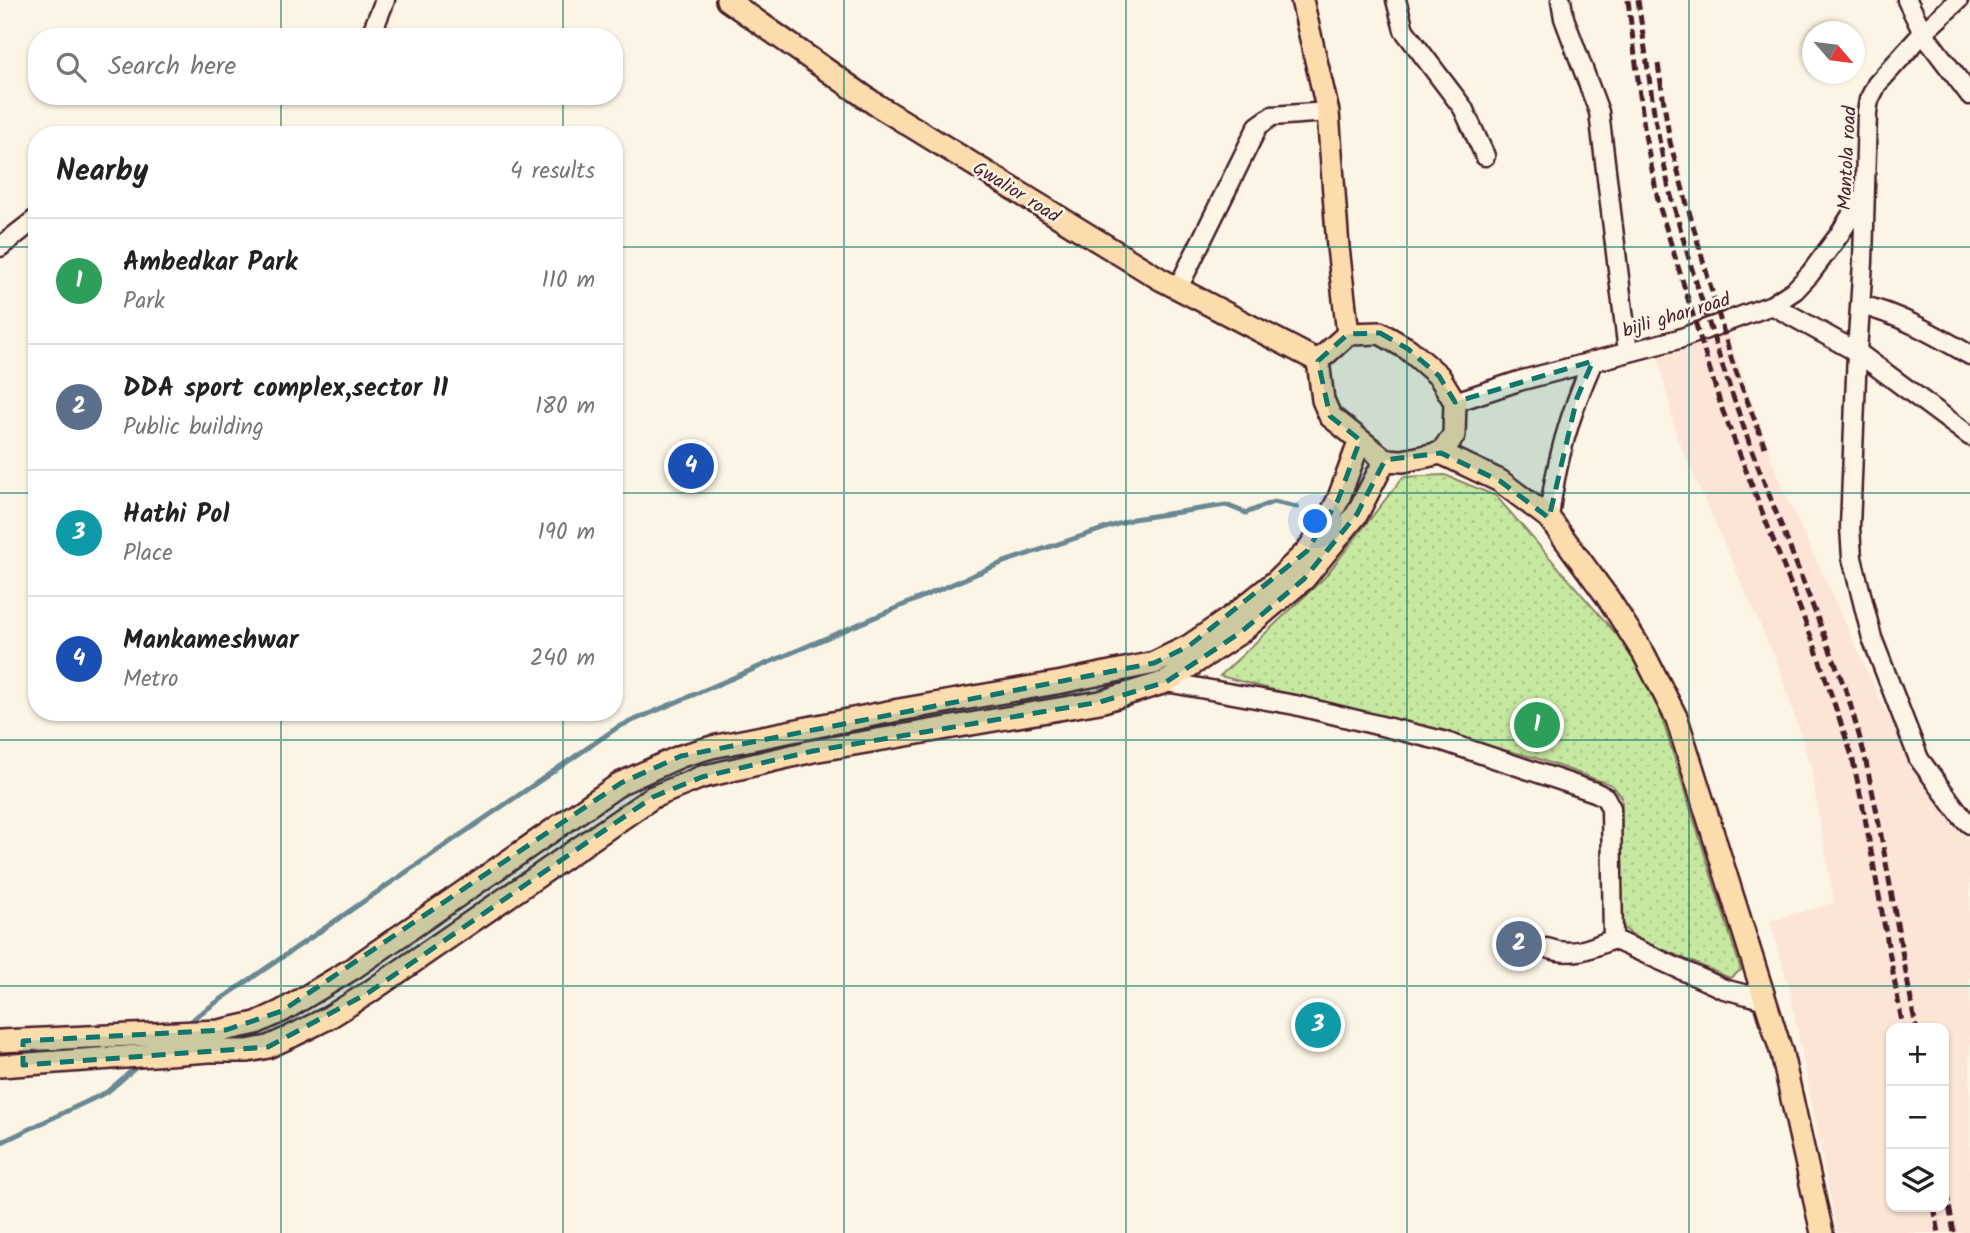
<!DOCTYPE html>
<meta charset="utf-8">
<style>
body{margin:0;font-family:Kalam,sans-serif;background:#f6f6f6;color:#222}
.controls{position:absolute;right:21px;bottom:21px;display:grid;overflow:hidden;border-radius:14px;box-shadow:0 2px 5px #0004}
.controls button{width:63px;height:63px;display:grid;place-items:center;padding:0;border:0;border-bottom:2px solid #e0e0e0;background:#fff;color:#222;font:35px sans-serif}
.compass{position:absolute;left:1802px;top:21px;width:63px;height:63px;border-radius:50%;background:#fff;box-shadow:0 2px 5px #0004;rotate:118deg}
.you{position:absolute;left:1316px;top:522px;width:24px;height:24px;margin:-18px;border:5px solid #fff;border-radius:50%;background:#1a73e8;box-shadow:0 0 0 10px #1a73e833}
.badge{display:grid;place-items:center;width:46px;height:46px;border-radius:50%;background:#b45309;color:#fff;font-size:23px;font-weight:700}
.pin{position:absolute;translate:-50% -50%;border:4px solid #fff;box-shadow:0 2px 7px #0006}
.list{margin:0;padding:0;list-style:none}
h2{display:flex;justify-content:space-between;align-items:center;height:91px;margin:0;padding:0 28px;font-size:30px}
h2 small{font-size:23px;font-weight:400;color:#767676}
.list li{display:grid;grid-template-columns:46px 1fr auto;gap:21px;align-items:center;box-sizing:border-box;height:126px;padding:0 28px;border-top:2px solid #e0e0e0}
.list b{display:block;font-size:26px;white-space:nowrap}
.list p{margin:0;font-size:23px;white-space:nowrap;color:#767676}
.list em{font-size:23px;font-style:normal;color:#767676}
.icon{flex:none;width:38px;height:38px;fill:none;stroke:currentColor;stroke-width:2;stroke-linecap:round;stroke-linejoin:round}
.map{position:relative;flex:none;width:1970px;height:1233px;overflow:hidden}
.search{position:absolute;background:#fff;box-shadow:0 2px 5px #0004;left:28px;top:28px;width:595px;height:77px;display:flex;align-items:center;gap:18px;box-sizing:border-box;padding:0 24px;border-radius:28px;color:#767676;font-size:26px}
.panel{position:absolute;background:#fff;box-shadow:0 2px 5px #0004;left:28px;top:126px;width:595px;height:595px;border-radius:28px}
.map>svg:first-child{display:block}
.built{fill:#fce5d6;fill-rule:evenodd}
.park{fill:url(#park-dots);stroke:#888466;stroke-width:2}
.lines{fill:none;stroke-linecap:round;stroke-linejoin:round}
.stream{stroke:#698892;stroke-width:5}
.minor-casing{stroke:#4a1f2b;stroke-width:23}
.major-casing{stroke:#4a1f2b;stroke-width:26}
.minor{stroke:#fcf5e5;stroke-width:18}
.major{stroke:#fcdcac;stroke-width:21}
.rail{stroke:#4a1f2b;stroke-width:5;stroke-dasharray:10 5;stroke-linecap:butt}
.marked{fill:#0f766e;fill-opacity:0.2;stroke:#0f766e;stroke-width:5;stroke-dasharray:14 9;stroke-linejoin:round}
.grid{fill:none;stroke:#0f766e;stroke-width:2;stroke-opacity:0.55}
.labels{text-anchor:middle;stroke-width:5;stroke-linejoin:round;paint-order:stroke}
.street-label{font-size:19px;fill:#4a1f2b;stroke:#fcf5e5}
</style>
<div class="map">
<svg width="1970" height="1233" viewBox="0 0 1970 1233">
<defs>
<pattern id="park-dots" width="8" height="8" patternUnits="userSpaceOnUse" patternTransform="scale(1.75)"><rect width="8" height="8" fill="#c7e8a1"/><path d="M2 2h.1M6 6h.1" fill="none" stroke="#acc78b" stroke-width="1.8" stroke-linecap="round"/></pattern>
</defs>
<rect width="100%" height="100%" fill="#fcf5e5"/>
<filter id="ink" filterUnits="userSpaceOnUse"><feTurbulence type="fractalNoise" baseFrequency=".0143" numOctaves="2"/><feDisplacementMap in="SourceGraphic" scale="14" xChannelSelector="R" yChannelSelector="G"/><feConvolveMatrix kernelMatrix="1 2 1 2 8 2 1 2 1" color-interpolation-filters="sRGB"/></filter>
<g filter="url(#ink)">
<!-- built -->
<path class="built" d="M1728,334L1780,482L1904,750L1970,842V1233H1837L1789,987L1770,921L1834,903L1810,764L1778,665L1677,438L1658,358ZM1891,1028H1944V1207H1891Z"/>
<!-- park -->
<path class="park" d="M1445,475L1496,496L1618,636L1654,693L1741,970L1730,978L1636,938L1619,924L1622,797L1612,785L1536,758L1220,676L1324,578L1403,477Z"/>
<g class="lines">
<!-- stream -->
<path class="stream" d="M186,1026L198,1015L618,727L1004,562L1133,519L1226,505L1246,513L1273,502L1297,507
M0,1143L107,1092L141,1063"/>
<!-- minor casing -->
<g class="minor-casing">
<path id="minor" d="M1396,0L1404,30L1463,108L1485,156
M1561,0L1564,18L1599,112L1628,352
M1907,0L1923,33L1970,95
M1958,0L1923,33L1877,84L1869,100L1867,112L1863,262L1857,352L1850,527L1852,558L1872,638L1919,759L1962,817L1970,824
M370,37L385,0
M0,247L37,218
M1178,288L1258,126L1272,116L1328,112
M1772,305L1857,352L1970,436
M1860,305C1899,314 1935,335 1970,355
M1455,402L1519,381L1679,339L1772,305L1795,290L1810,274L1839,235L1863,197
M1549,518C1555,464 1571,410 1593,361
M1166,682L1295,705L1443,741L1595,792L1605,797L1611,808L1613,939C1590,949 1572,957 1547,948
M1613,939L1724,989L1766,1000"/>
</g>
<!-- major casing -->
<g class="major-casing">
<path id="major" d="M727,0L875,104L1160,279L1318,361
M1302,0L1328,112L1338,247L1348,334
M1380,333L1408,349L1439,376L1455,402L1454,435L1441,453L1403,461L1385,460L1330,416L1323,400L1318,361L1348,334Z
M1441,453L1500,481L1549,518L1608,598L1644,654L1677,719L1782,1054L1822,1233
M0,1041L219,1031L256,1023L282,1011L352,969L621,783L681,756L712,747L893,711L1062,682L1154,663L1189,646L1234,615L1275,582L1307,551L1325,525L1338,500L1360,440
M0,1066L209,1051H248L268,1047L290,1037L328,1018L368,993L653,797L702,777L813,751L1100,702L1166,682L1241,632L1304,579L1357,514L1385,460"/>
</g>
<!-- minor -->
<use href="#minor" class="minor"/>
<!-- major -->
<use href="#major" class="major"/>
<!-- rail -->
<path class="rail" d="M1628,0L1645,135L1659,205L1722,409L1815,647L1852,756L1863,807L1903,1028
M1638,0L1655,119L1669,189L1691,266L1723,368L1752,451L1848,696L1864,753L1876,808L1916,1028
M1658,64L1670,142L1686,201L1732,361L1765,447
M1944,1178L1954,1233
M1934,1207L1939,1233"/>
</g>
</g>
<!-- marked area -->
<path class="marked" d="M1380,333L1408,349L1439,376L1455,402L1593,361L1577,398L1549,518L1500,481L1441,453L1385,460L1357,514L1304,579L1241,632L1166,682L1100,702L813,751L702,777L653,797L368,993L268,1047L23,1065V1041L226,1030L282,1011L621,783L681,756L1154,663L1189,646L1307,551L1338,500L1360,440L1330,416L1318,361L1348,334Z"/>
<!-- grid -->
<path class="grid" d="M281,0V37M563,0V37M844,0V1233M1126,0V1233M1407,0V1233M1689,0V1233M281,96V135M563,96V135M0,247H37M614,247H1970M0,493H37M614,493H1970M281,712V1233M563,712V1233M0,740H1970M0,986H1970"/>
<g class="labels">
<!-- street labels -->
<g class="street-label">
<text transform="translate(1846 158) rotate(-87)" y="7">Mantola road</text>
<text transform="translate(1017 191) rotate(32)" y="7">Gwalior road</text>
<text transform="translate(1676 314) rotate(-17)" y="7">bijli ghar road</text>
</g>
</g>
</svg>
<div class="controls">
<button>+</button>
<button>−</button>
<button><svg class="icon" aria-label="layers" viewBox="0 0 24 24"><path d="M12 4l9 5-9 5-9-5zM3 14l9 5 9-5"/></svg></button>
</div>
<svg class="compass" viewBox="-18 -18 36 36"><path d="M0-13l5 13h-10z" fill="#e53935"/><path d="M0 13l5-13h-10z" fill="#767676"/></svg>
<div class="you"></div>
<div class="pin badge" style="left:1537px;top:725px;background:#2e9e5b">1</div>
<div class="pin badge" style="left:1519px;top:944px;background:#5c6f8a">2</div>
<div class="pin badge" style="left:1318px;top:1025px;background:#0f9aa8">3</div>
<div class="pin badge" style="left:691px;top:466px;background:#1a4fb4">4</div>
<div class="search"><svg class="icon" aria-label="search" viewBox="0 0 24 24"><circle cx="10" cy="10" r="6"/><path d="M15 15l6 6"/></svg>Search here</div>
<section class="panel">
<h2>Nearby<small>4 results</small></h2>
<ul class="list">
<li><span class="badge" style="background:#2e9e5b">1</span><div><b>Ambedkar Park</b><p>Park</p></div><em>110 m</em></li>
<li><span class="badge" style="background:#5c6f8a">2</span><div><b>DDA sport complex,sector 11</b><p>Public building</p></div><em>180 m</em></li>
<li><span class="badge" style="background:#0f9aa8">3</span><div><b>Hathi Pol</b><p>Place</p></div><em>190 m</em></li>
<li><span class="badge" style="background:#1a4fb4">4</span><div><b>Mankameshwar</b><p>Metro</p></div><em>240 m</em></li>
</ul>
</section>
</div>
